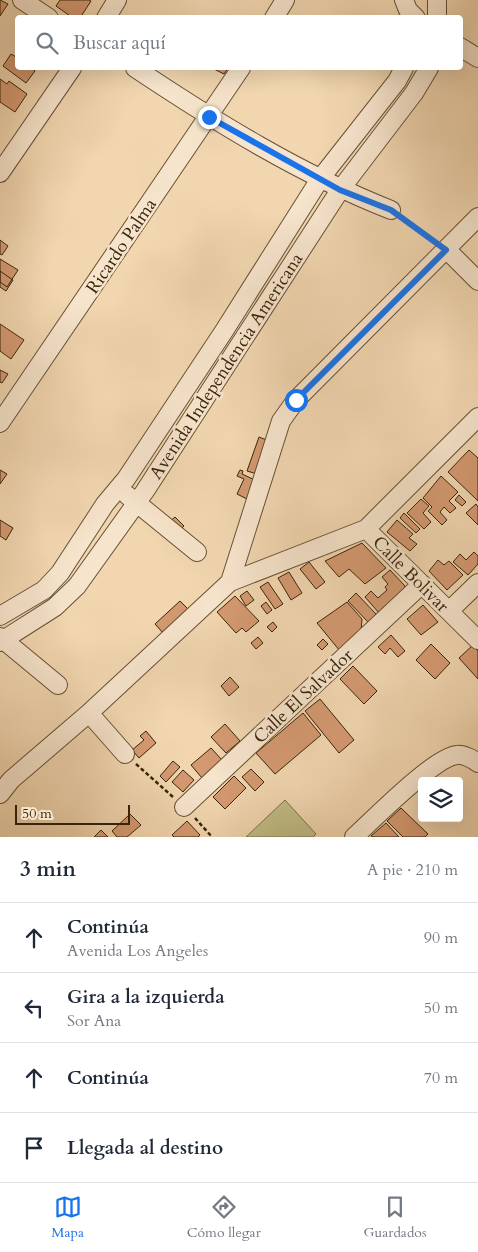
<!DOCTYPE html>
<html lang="es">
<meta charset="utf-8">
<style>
body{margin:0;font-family:Cardo,serif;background:#f6f6f7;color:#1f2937}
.controls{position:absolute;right:15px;bottom:15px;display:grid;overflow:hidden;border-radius:5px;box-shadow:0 5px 20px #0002}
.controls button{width:45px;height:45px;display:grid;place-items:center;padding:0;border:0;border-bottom:1px solid #e0e1e3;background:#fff;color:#1f2937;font:25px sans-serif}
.scale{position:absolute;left:15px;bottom:12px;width:115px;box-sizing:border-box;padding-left:5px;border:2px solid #39250a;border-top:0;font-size:14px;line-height:18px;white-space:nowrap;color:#39250a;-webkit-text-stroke:4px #f6e4cc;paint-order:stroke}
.stop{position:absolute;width:15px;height:15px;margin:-11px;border:4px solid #1a73e8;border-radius:50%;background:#fff}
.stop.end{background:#1a73e8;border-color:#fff;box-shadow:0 1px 5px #0008}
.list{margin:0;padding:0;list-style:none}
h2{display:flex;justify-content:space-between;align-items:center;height:65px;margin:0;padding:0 20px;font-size:21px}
h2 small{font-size:16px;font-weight:400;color:#747a83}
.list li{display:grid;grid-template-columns:32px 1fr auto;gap:15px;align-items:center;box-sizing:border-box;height:70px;padding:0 20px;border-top:1px solid #e0e1e3}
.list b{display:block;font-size:19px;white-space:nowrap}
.list p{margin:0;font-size:16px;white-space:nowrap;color:#747a83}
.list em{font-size:16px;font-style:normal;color:#747a83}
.icon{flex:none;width:28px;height:28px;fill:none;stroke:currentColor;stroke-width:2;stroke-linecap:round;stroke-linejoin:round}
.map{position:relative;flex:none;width:478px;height:837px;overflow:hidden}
.search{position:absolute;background:#fff;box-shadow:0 5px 20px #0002;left:15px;right:15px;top:15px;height:55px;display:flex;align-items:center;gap:12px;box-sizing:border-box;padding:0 18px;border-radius:5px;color:#747a83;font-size:19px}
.sheet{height:345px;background:#fff}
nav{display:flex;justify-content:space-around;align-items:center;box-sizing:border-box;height:70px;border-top:1px solid #e0e1e3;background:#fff;font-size:14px;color:#747a83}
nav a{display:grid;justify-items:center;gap:2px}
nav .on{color:#1a73e8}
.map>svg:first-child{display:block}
.green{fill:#c1bc86;stroke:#7d7048}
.building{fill:#d49971;stroke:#39250a}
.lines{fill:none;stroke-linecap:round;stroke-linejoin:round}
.minor-casing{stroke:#675134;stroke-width:20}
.path{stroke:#39250a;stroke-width:2.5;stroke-dasharray:4 2.5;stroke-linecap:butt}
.minor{stroke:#f6e4cc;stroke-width:18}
.route{stroke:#1a73e8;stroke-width:6}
.labels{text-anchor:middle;stroke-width:5;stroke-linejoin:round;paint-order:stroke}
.street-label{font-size:18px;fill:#39250a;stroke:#f6e4cc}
</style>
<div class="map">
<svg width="478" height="837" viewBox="0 0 478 837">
<rect width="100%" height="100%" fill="#f1d6b0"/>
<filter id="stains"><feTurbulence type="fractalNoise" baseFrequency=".004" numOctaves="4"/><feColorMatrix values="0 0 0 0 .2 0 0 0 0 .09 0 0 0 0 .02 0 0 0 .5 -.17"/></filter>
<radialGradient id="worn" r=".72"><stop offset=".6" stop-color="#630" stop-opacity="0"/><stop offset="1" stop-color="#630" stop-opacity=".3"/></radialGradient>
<!-- green -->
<path class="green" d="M285,800L316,834L313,837H246Z"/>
<!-- building -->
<path class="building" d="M0,0L8,4L0,16Z
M60,0H89L91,1L80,18H73L56,6Z
M11,54L18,58V68H31L35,71L26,83L3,66Z
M212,68H228L224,74Z
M0,79L7,84L9,81L27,94L15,112L0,102Z
M0,240L8,246L2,255L0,254Z
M0,259L18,270L7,287L0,282Z
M0,271L13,280L6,291L0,287Z
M0,324L24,340L11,359L0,351Z
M0,370L8,374L2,383L0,382Z
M259,437L269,441L257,474L247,471Z
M469,450L478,458V501L448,472Z
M0,470L7,474L0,484Z
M240,470L243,471L242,474L255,480L247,499L237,494L244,479L237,476Z
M441,476L458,492L449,501L456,508L450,513L444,507L440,512L447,520L442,525L428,511L432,507L423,498Z
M459,495L466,502L462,506L455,500Z
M421,499L429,506L423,513L431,522L424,529L407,513Z
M476,504L478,507V525L466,513Z
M404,513L420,529L416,533L400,518Z
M175,517L184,526L176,533L167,524Z
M0,520L13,528L6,540L0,536Z
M397,520L413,534L409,538L417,544L410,551L387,532Z
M362,543L386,568L365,584L349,569L339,577L325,561Z
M474,552L478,556V564L468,575L453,562L460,554L466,560Z
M438,560L444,565L449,561L463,575L447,590L429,571Z
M309,562L325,582L316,589L300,569Z
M390,570L405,586L404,592L379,613L365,597L371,591L378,598L387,590L385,587L388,584L382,577Z
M289,572L302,593L291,600L278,578Z
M268,582L283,604L275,609L260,587Z
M247,591L254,600L246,606L240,596Z
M356,593L376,614L368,622L348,601Z
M235,596L259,621L246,632L242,628L236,633L217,612Z
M180,601L188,609L163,633L155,624Z
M266,602L272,610L267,614L261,606Z
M347,602L362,619L361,632L340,651L317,623Z
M423,605L438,622L421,635L407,619Z
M273,622L277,627L272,632L267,627Z
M391,635L405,651L398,657L390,648L385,654L378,647Z
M258,637L263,643L256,649L251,643Z
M323,639L328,644L322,650L317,645Z
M431,644L450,663L435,679L416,660Z
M473,645L478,651V679L459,658Z
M353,666L377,691L364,704L340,679Z
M230,677L239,687L229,696L221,686Z
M320,699L354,740L339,753L305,711Z
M303,713L321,735L275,774L256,753Z
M225,724L240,741L226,753L211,737Z
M146,731L156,743L139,758L132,750L144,740L140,736Z
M211,748L222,760L202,778L191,765Z
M173,761L180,767L166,782L160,776Z
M251,769L264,782L255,791L242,777Z
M183,770L194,780L183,792L172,782Z
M234,776L246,788L225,809L213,797Z
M401,808L428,834L425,837H403L387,821Z
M130,814L141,825L127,837H117L112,831Z
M187,821L200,835L198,837H174L172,835Z
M386,823L399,837H373L371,836Z
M101,830L108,837H94Z"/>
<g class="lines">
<!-- minor casing -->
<g class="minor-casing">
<path id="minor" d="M22,0L49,18
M404,0L408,10L416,18
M437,0V18
M106,18L117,0
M274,18L285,0
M460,47L478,58
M135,68C216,122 300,174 391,210
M0,173L72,68
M446,249L478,281
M0,423L241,68
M127,495L197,552
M366,529L478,640
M230,582L281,421L296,400L478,217
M449,611L478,583
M0,616L44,590L60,573L105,504L126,479L224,331L320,179L397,81L404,68
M0,637L58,685
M0,642L55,607L77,586L145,491L340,190L414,93L429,68
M89,713L125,754
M0,794L11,780L89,713L230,582L366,529L478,417
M184,807L422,584
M354,837C373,820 434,757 457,755C463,754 473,759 478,763"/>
</g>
<!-- path -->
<path class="path" d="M404,219L432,239
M136,764L173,797
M195,818L212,837"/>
<!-- minor -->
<use href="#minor" class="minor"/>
</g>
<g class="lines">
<!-- route -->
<path class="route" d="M209,117L340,190L391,210L446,250L296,400"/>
</g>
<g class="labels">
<!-- street labels -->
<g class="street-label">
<text transform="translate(121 246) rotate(-56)" y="6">Ricardo Palma</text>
<text transform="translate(226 366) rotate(-57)" y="6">Avenida Independencia Americana</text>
<text transform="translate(411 574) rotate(45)" y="6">Calle Bolivar</text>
<text transform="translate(303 696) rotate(-43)" y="6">Calle El Salvador</text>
</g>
</g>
<rect width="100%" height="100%" filter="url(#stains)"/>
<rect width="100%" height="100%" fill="url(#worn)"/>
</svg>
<div class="controls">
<button><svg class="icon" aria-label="layers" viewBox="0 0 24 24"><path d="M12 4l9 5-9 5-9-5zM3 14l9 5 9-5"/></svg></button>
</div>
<div class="scale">50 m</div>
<div class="stop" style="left:296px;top:400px"></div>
<div class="stop end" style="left:209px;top:117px"></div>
<div class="search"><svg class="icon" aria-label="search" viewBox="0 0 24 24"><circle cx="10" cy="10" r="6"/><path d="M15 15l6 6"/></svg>Buscar aquí</div>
</div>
<section class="sheet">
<h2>3 min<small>A pie · 210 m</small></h2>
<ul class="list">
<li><svg class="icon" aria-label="ahead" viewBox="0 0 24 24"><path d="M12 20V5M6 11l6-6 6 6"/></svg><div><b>Continúa</b><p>Avenida Los Angeles</p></div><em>90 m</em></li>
<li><svg class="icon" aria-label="left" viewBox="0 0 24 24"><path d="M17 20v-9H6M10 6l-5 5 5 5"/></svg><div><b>Gira a la izquierda</b><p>Sor Ana</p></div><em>50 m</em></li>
<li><svg class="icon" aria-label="ahead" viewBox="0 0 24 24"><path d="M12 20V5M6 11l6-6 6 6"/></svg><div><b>Continúa</b></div><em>70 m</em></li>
<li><svg class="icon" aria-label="arrive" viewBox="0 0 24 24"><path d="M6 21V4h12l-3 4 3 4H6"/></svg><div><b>Llegada al destino</b></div></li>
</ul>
</section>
<nav>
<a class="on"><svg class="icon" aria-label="map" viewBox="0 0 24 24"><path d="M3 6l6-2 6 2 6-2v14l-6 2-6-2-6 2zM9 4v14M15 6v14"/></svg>Mapa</a>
<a><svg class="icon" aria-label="directions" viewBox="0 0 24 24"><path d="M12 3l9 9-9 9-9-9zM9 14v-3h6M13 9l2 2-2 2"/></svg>Cómo llegar</a>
<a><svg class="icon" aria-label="saved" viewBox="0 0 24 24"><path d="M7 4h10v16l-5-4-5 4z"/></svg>Guardados</a>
</nav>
